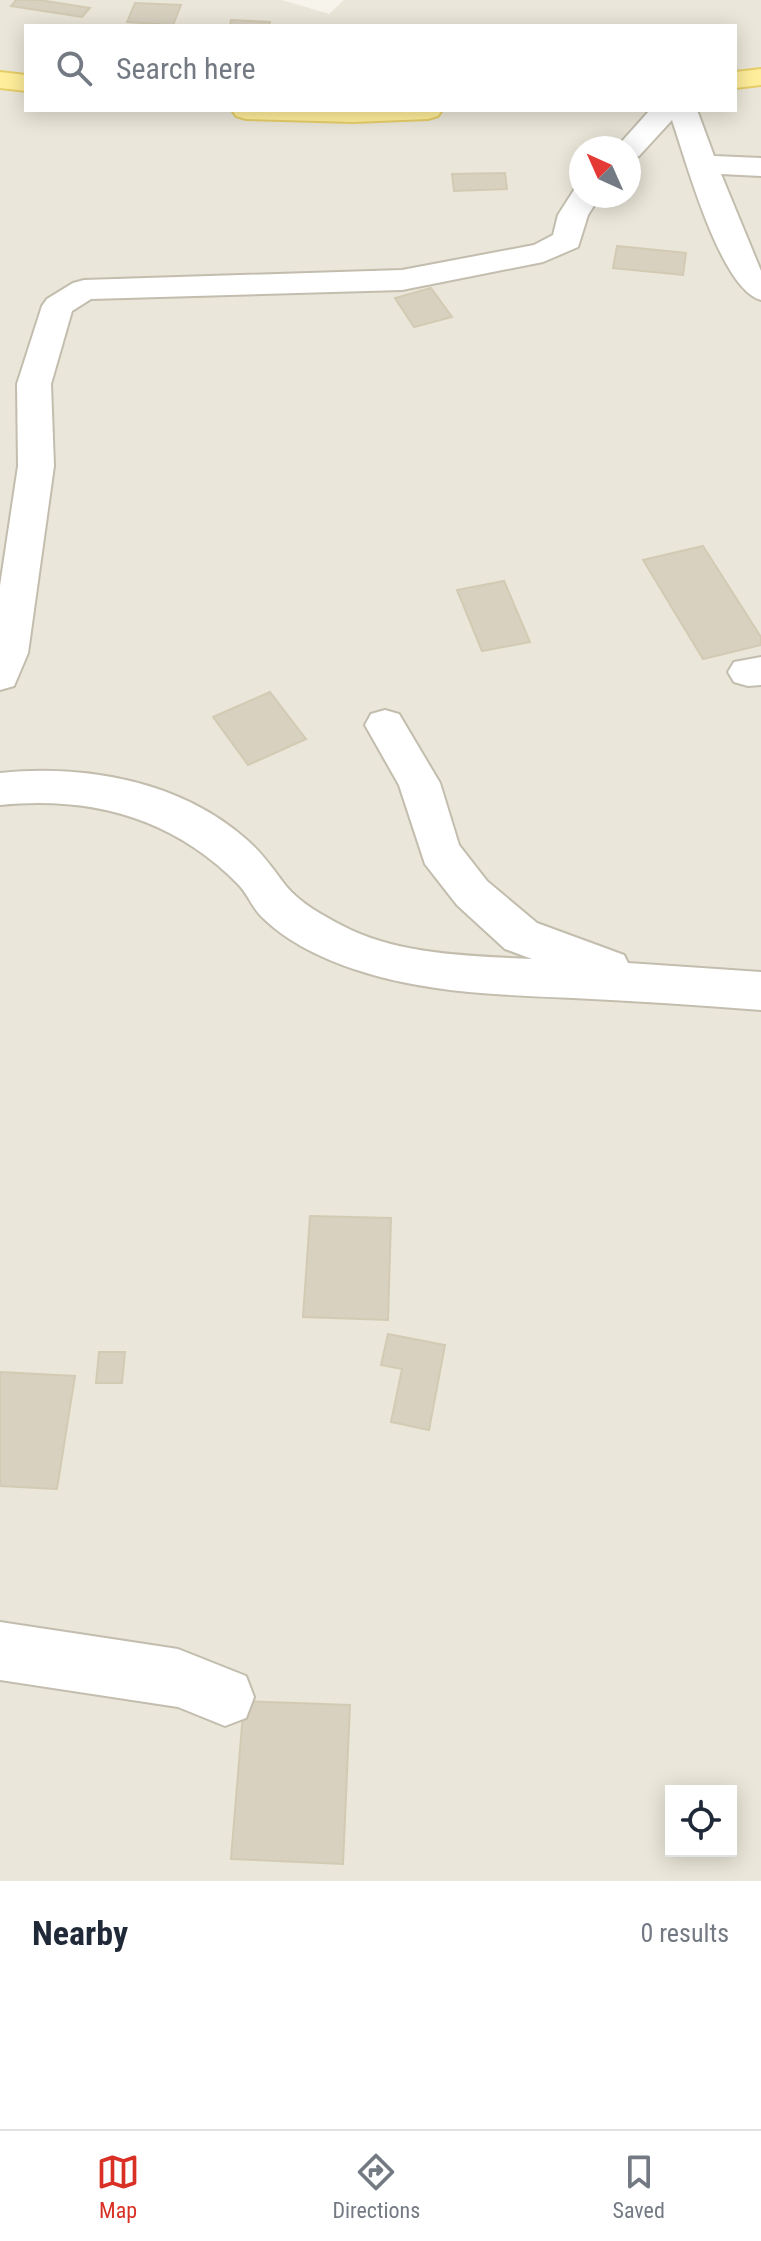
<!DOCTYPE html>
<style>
body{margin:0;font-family:"Roboto Condensed",sans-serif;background:#f6f6f7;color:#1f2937}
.controls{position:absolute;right:24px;bottom:24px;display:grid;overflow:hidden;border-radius:0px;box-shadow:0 4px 20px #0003}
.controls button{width:72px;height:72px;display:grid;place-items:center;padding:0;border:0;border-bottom:2px solid #e0e1e3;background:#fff;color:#1f2937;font:40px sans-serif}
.compass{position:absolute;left:569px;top:136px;width:72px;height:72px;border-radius:50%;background:#fff;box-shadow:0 4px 20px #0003;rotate:315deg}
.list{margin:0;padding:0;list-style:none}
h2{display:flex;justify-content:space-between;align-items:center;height:104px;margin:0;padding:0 32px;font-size:34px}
h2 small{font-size:26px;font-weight:400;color:#747a83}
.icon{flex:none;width:44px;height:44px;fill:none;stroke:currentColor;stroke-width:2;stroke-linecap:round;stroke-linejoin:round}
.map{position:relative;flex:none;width:761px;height:1881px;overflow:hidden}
.search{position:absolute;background:#fff;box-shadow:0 4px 20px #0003;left:24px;right:24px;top:24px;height:88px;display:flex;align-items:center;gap:20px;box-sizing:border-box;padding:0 28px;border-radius:0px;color:#747a83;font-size:30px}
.sheet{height:248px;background:#fff}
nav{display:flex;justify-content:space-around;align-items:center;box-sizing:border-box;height:112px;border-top:2px solid #e0e1e3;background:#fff;font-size:22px;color:#747a83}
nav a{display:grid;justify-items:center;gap:4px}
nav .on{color:#d93025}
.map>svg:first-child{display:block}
.residential{fill:#eae6d9;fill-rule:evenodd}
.building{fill:#d8d1c0;stroke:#d3cab3;stroke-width:2}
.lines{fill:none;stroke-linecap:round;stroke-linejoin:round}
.minor-casing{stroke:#c2bdad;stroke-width:4}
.major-casing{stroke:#e6ce69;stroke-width:4}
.minor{fill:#fff;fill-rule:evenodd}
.major{fill:#ffee9b;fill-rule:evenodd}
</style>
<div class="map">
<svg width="761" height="1881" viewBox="0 0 761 1881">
<rect width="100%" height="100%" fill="#f6f4eb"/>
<!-- residential -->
<path class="residential" d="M0,0H282L329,14L344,0H761V1881H0ZM26,26H735V110H26ZM581,148H629V196H581ZM671,1791H731V1851H671Z"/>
<!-- building -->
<path class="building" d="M16,0H39L90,8L82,17L11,6Z
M135,3L181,5L173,25L127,22Z
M231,20L270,22L269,26H230Z
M505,173L507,189L454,191L452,174Z
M617,246L686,253L683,275L613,268Z
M431,288L452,317L414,327L395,298Z
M703,546L761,637V645L703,659L643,560Z
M504,581L530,642L482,651L457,590Z
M270,692L306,739L248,765L213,717Z
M310,1216L391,1218L388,1320L303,1317Z
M388,1334L445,1345L429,1430L391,1422L402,1369L381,1365Z
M99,1352H125L122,1383H96Z
M0,1372L75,1376L57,1489L0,1486Z
M244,1701L350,1705L343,1864L231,1859Z"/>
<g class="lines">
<!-- minor casing -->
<g class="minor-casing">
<path id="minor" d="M650,110H697L714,156L761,158V176L721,174L761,271V300C720,289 686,160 672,120L639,156L629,159V148H616Z
M581,188V196H600L588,215L578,247L543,262L402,290L91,299L72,311L51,384L54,466L28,653L14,686L0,690V586L18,466L17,384L42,306L47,299L73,283L84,280L402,270L534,245L553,235L558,215L574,190Z
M761,657V685L748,686L734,682L728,672L734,662Z
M385,710L399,714L440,783L459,845L487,881L537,923L624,955L628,963L761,972V1010C698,1005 636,1001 573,998C501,995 427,993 357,970C323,959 289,943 263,918C252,908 248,894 238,884C172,817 91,796 0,805V773C85,764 181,781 247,840C263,854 273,869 286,886C300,903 322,915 341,925C397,955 469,956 532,959L505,949L457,905L425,864L399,785L365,725L371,714Z
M0,1622L178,1649L246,1676L254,1697L246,1718L225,1726L178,1707L0,1680Z"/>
</g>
<!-- major casing -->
<g class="major-casing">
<path id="major" d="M761,69V85L735,88V72Z
M0,72L26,75V91L0,88Z
M232,110H442L438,116L428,119L353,122L246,119L236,116Z"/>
</g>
<!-- minor -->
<use href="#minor" class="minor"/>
<!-- major -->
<use href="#major" class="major"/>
</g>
</svg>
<div class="controls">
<button><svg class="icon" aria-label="locate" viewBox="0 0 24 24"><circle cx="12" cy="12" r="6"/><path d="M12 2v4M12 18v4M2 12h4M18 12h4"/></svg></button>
</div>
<svg class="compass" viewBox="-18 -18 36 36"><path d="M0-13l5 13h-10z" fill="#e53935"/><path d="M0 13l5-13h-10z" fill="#747a83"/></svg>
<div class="search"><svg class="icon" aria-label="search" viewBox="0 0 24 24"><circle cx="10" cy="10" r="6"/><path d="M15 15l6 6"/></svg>Search here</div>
</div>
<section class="sheet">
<h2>Nearby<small>0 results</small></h2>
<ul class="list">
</ul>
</section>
<nav>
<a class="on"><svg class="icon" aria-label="map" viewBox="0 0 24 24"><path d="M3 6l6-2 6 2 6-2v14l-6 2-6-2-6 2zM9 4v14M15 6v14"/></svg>Map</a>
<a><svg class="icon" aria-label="directions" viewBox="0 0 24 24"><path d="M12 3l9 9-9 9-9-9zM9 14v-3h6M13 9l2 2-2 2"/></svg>Directions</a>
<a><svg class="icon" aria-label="saved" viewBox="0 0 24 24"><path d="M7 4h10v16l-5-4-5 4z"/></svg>Saved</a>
</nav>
